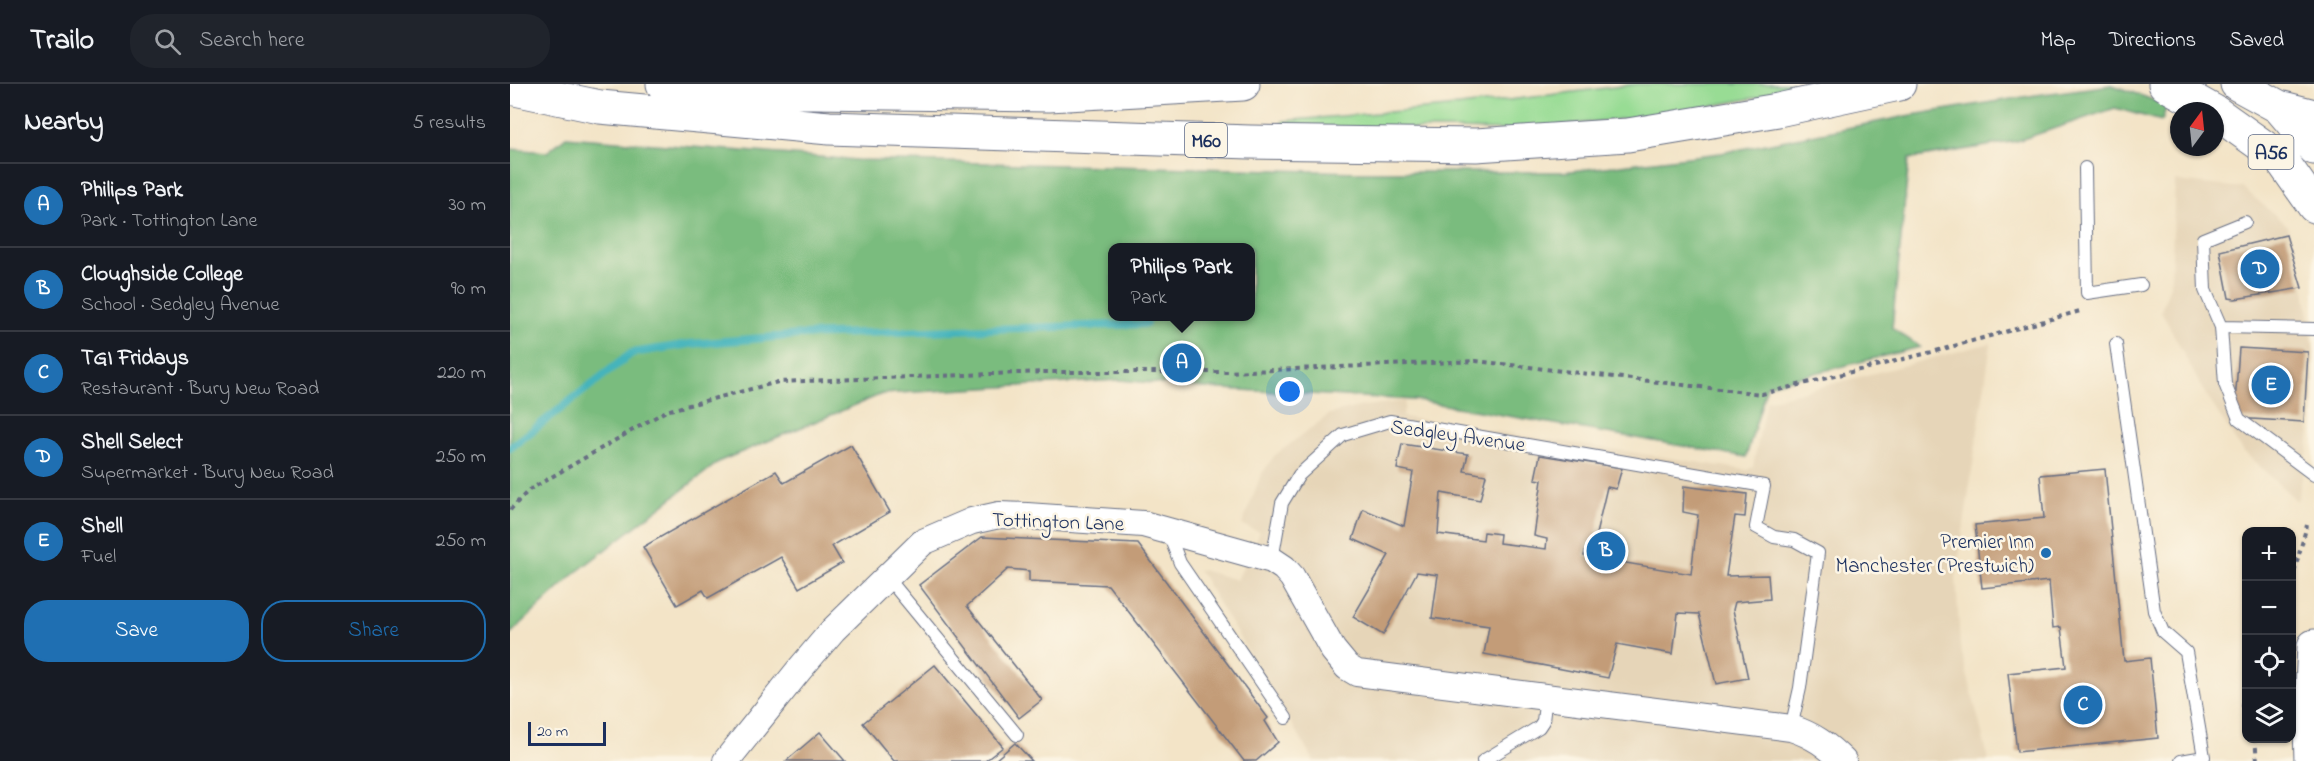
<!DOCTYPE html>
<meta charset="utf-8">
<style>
body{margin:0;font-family:"Indie Flower",sans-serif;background:#20242c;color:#f1f3f6}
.controls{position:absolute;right:18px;bottom:18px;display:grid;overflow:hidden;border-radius:12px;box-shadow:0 2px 4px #0004}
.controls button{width:54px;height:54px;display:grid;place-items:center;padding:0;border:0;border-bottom:2px solid #363941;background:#171b24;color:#f1f3f6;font:30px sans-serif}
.compass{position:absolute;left:1660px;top:18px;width:54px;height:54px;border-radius:50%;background:#171b24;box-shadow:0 2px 4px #0004;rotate:15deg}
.scale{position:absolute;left:18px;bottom:15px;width:78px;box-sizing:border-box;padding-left:6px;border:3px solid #1b2f5e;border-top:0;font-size:16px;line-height:21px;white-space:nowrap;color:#1b2f5e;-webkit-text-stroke:4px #fcf5e5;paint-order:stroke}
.you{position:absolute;left:780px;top:308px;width:21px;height:21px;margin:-15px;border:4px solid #fff;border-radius:50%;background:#1a73e8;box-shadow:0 0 0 9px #1a73e833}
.badge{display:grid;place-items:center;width:39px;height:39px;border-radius:50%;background:#1f6fb2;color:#fff;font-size:20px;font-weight:700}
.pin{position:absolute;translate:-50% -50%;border:3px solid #fff;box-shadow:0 2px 6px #0006}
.popup{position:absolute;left:598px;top:159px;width:147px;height:78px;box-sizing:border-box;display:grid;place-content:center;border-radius:12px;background:#171b24;filter:drop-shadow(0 2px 4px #0005);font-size:20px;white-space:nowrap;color:#9ea1a6}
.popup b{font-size:22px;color:#f1f3f6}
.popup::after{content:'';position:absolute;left:50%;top:100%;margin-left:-12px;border:12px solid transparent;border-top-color:#171b24}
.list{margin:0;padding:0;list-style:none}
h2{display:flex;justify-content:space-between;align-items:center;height:78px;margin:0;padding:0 24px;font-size:26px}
h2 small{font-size:20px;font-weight:400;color:#9ea1a6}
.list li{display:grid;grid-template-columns:39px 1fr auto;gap:18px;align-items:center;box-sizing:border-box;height:84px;padding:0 24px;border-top:2px solid #363941}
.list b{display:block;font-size:22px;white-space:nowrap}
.list p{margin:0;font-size:20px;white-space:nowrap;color:#9ea1a6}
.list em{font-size:20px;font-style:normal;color:#9ea1a6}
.actions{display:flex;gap:12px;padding:18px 24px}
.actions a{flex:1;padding:14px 0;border:2px solid #1f6fb2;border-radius:24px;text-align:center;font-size:21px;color:#1f6fb2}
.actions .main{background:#1f6fb2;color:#fff}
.icon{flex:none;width:33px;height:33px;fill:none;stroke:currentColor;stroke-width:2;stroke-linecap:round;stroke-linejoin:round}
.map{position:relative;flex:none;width:1804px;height:677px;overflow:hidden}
header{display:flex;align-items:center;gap:36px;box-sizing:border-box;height:84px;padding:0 30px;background:#171b24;border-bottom:2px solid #363941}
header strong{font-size:28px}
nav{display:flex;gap:33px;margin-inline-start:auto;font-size:21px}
.search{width:420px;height:54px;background:#20242c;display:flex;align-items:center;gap:15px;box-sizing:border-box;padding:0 21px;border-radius:24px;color:#9ea1a6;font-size:22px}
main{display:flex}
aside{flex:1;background:#171b24}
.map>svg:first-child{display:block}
.built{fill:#e6d5b8}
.green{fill:#98dc94;stroke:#5a8679;stroke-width:1.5}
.forest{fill:#7abc7e;stroke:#4a766e;stroke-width:1.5;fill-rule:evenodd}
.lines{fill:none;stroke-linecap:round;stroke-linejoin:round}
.stream{stroke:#44b4bb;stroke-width:8}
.building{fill:#c39c78}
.lane-casing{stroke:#676e83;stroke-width:14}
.street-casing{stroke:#676e83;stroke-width:28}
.highway-casing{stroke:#676e83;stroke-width:35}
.path{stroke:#676e83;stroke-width:4;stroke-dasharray:4.5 4.5;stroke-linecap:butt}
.lane{stroke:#fff;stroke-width:12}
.street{stroke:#fff;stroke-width:26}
.highway{stroke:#fff;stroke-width:33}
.poi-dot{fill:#1f6fb2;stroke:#fcf5e5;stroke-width:2}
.labels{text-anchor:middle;stroke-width:5;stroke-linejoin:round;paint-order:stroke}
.shield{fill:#fcf5e5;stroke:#5e6a86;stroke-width:1.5}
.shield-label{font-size:20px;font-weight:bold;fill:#1b2f5e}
.street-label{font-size:21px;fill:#1b2f5e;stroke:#fcf5e5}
.poi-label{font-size:21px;fill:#1b2f5e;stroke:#fcf5e5;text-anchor:end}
</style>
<header>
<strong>Trailo</strong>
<div class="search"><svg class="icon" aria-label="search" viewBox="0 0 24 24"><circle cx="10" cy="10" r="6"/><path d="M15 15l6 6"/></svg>Search here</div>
<nav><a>Map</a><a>Directions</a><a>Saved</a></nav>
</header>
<main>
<aside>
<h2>Nearby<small>5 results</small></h2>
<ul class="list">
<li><span class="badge">A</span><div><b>Philips Park</b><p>Park · Tottington Lane</p></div><em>30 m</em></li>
<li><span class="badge">B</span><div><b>Cloughside College</b><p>School · Sedgley Avenue</p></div><em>90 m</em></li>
<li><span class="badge">C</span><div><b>TGI Fridays</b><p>Restaurant · Bury New Road</p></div><em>220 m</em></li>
<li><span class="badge">D</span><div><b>Shell Select</b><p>Supermarket · Bury New Road</p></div><em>250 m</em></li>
<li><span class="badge">E</span><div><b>Shell</b><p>Fuel</p></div><em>250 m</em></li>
</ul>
<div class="actions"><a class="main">Save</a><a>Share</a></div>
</aside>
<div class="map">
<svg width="1804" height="677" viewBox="0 0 1804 677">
<rect width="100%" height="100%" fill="#fcf5e5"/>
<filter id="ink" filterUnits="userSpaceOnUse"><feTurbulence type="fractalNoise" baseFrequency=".0167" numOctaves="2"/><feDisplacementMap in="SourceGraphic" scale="12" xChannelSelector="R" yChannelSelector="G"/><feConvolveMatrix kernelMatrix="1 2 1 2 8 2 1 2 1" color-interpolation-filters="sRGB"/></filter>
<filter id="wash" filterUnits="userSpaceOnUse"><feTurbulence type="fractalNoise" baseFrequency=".008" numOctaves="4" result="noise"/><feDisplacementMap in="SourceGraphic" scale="24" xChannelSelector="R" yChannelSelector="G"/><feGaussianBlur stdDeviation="1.35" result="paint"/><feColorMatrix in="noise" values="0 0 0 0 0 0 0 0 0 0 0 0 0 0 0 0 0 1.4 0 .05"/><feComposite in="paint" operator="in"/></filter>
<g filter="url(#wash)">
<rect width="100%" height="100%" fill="#f3e4c7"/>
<!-- built -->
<path class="built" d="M1665,97L1733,104L1777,141L1795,205L1804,268L1803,311L1798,367L1787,417L1731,365L1693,306L1651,227L1661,198Z
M1481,259L1446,494L1450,562L1479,677H804L688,485L727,496L750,448L732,441L751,391L764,372L820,330L848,323L895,317L893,333L1237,386L1243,383L1256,317Z"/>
<!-- green -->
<path class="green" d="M1128,0H1321L1150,31L1007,46L772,43L771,41L773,37L950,22Z"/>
<!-- forest -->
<path class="forest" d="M1602,1L1657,21L1652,37L1605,24L1507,57L1399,75L1382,244L1410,263L1257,301L1236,373L905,316L696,304L610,296L372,310L210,377L69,486L0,550V65L37,68L56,53L347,76L849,88H1053L1211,69L1402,31L1526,11ZM603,164H741V232H603Z"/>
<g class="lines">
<!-- stream -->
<path class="stream" d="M0,364L122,269L180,260L291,251L636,240"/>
</g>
<g id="blocks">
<!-- building -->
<path class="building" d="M1776,151L1792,204L1725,215L1719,214L1710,167Z
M1729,264L1798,268L1794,338L1724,334Z
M892,360L958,370L954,387L976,391L970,416L931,409L928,450L973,456L974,448L990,450L989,459L1036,465L1037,455L1024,452L1032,396L1025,395L1030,371L1112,384L1106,405L1097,403L1084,459L1078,458L1074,472L1181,490L1188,431L1173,428L1174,402L1237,410L1235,433L1225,432L1216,492L1258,491L1260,515L1225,518L1223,526L1238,594L1206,600L1189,530L1168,529L1163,570L1107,560L1098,594L974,570L979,542L922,534L928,491L907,488L873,551L843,533L879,471L843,455L853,425L894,442L903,388L887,385Z
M341,361L380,428L322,462L332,479L289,504L271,473L198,514L193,506L167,521L133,463L266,387L274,399Z
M1595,385L1614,577L1640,574L1648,654L1507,668L1498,589L1556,583L1551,543L1543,544L1539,497L1472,504L1465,441L1534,434L1530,391Z
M472,453L628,460L758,634L755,637L768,658L746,677H734L598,501L519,497V487L498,485L457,522L532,616L509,634L409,501Z
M425,581L493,663L475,677H384L353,639Z
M310,648L335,677H276Z
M505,659L522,677H484Z"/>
</g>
</g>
<g filter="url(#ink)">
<use href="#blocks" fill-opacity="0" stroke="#676e83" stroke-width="1.5"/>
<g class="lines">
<!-- lane casing -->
<g class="lane-casing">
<path id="lane" d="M1575,84L1577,209L1631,201
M1735,138L1693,155L1695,206L1711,243L1715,300L1729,335L1804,391
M1711,243L1804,245
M1606,260L1644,527L1653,548L1676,568L1694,673L1671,677
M658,448L670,479L776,634
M762,476L772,419L789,391L833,351L880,337L1254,402L1246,443L1264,453L1284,456L1308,469L1290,604L1281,644
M377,493L507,651
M973,677L1029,643L1033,637L1036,612"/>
</g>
<!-- street casing -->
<g class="street-casing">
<path id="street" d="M216,677L289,586L323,546L413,458L462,437L489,431L517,432L633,440L762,476L774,484L782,493L823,566L837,583L847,589L1281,644C1303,651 1317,661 1333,677"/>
</g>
<!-- highway casing -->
<g class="highway-casing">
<path id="highway" d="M153,0L234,7L539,11L733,0
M1655,0L1703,27
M1727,0L1769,23L1804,32
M0,4L90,23L319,44L740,58L966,61L1118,51L1268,26L1389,0
M1769,23L1804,64
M1705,28L1771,75L1804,122
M1801,677L1800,641L1804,562"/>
</g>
<!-- path -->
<path class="path" d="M0,426L19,406L156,327L268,298L535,288H718L966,277L1252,310L1426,267L1570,227
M1782,496L1797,441
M1732,623L1736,599
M1745,654L1747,677"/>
<!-- lane -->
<use href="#lane" class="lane"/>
<!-- street -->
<use href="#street" class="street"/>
<!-- highway -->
<use href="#highway" class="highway"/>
</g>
</g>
<!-- markers -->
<circle class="poi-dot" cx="1536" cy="469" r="6"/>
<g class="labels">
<!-- shield labels -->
<g class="shield">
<rect x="675" y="39" width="42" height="34" rx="4.5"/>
<rect x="1738.5" y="51" width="45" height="34" rx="4.5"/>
</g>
<g class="shield-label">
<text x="696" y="63">M60</text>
<text x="1761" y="75">A56</text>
</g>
<!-- street labels -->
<g class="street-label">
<text transform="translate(948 351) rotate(8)" y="7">Sedgley Avenue</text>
<text transform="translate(548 437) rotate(2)" y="7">Tottington Lane</text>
</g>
<!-- poi labels -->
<g class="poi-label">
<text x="1524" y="464">Premier Inn<tspan x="1524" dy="24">Manchester (Prestwich)</tspan></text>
</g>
</g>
</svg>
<div class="controls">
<button>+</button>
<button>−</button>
<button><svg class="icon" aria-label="locate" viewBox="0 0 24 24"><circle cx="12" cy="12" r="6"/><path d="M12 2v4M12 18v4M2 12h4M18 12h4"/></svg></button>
<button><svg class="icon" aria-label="layers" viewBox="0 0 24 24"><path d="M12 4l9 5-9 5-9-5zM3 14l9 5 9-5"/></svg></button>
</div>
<svg class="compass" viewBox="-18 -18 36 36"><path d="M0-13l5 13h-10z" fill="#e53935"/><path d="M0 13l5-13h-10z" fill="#9ea1a6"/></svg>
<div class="scale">20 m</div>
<div class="you"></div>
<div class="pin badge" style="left:672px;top:279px">A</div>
<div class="popup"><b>Philips Park</b>Park</div>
<div class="pin badge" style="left:1096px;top:467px">B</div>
<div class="pin badge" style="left:1573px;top:621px">C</div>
<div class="pin badge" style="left:1750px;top:185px">D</div>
<div class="pin badge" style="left:1761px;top:301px">E</div>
</div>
</main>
